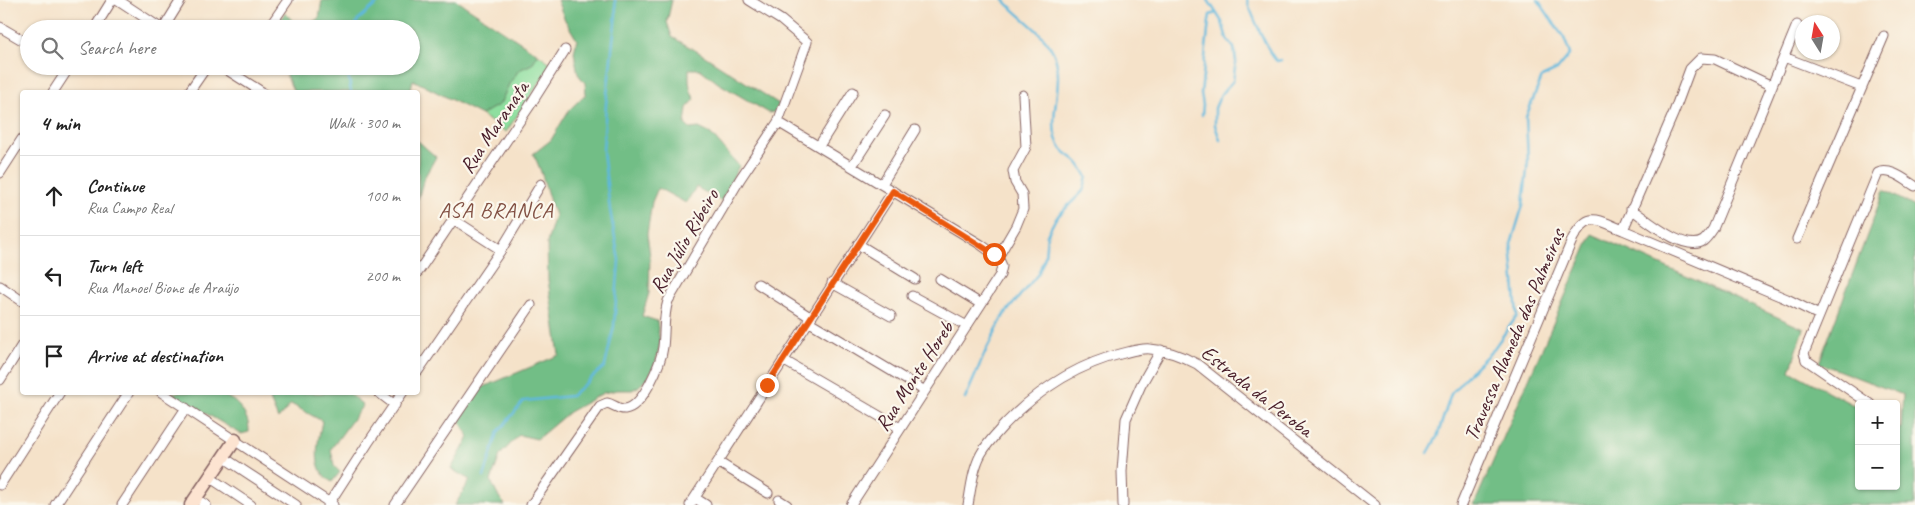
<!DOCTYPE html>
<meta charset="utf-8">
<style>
body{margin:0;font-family:Caveat,sans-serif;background:#f2f2f2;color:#222}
.controls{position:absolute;right:15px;bottom:15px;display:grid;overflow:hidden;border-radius:5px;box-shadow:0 1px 4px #0004}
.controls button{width:45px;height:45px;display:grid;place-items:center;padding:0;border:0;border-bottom:1px solid #e0e0e0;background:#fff;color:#222;font:25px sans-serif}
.compass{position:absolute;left:1795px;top:15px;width:45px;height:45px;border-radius:50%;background:#fff;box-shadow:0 1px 4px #0004;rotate:349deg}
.stop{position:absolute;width:15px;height:15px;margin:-11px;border:4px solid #ea580c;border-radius:50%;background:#fff}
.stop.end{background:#ea580c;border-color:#fff;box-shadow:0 1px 5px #0008}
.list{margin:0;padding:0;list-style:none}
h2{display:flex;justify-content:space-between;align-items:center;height:65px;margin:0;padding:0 20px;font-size:21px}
h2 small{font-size:16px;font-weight:400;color:#767676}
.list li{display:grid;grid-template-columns:32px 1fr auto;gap:15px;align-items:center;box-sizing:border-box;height:80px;padding:0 20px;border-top:1px solid #e0e0e0}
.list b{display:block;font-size:19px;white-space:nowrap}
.list p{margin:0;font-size:16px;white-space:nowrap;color:#767676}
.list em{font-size:16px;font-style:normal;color:#767676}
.icon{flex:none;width:28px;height:28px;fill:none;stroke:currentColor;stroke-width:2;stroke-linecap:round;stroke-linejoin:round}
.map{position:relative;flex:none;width:1915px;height:505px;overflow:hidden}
.search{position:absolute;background:#fff;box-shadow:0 1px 4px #0004;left:20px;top:20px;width:400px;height:55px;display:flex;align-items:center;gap:12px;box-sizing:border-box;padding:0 18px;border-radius:28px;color:#767676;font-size:19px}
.panel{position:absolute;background:#fff;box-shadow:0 1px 4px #0004;left:20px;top:90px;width:400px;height:305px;border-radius:5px}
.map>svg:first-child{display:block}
.green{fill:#8edf9f;stroke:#6c7f65}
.forest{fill:#72be86;stroke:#5e6e58}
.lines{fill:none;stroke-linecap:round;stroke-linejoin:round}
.stream{stroke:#5fb8dd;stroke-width:2.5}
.street-casing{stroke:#866362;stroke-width:11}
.secondary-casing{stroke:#866362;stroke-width:15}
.street{stroke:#fff;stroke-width:9}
.secondary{stroke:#fde4d1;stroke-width:12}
.route{stroke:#ea580c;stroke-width:6}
.labels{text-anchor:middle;stroke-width:4.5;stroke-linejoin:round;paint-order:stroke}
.street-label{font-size:21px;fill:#4a1f2b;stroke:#fbf7ec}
.neighbourhood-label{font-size:22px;letter-spacing:1px;fill:#825043;stroke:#fbf7ec}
</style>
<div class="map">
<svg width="1915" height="505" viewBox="0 0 1915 505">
<rect width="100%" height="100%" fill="#fbf7ec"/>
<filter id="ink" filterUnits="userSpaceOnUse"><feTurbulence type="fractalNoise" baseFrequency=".02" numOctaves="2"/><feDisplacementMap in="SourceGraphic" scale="10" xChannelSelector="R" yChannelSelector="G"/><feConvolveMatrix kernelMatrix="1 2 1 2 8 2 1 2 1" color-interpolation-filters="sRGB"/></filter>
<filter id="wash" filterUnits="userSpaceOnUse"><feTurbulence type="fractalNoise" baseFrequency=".0096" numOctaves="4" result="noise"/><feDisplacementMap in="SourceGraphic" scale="20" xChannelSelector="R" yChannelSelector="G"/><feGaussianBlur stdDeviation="1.12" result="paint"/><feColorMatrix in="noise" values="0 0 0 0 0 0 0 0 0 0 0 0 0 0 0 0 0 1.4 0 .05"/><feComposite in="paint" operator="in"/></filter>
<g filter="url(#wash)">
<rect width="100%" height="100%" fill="#f5e2c9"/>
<!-- green -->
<path class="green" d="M538,54L552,64L506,132L481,115L500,104L509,84L519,70L532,64Z"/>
<!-- forest -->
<path class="forest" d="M322,0H456L538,54L532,64L519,70L509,84L500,104L481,115L413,80L410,92H294L285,73L286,68L290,67L312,70L309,66H411V29L274,28L285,13L298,26L308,25L319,18Z
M557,0H672L667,22L672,37L700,53L779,104L774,112L769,113L718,83L700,69H689C689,79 688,89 695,99L687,108L685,124L690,129L699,128L711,134L739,166L721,201L696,187L686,203L658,188L652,202L647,234L650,256L649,293L642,316L657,321L660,344L656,361L648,378L638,387L632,390H617L603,393L569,412L537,439L519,435L500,455L491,481L497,494L505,505H455L470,480L451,469L469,437L459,420L479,389L559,355L548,280L547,243L555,215C546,195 544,173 533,154L551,140L569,110L586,94L585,83L578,74L574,52L577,40L565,20Z
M418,141L436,157L424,178L418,199Z
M1884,190L1915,207V505H1474L1592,234L1804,329L1790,371L1859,408V486H1896V427L1901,429L1903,395L1819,363Z
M171,393C195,392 227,387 242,410C247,418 249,422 249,432L241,434Z
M267,393H349L363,405L331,449L334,466L340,472L332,482C310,469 318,442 322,421L291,404L278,419Z"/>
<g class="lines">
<!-- stream -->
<path class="stream" d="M1208,0L1222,22L1227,39L1234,48L1236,61L1233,81L1221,94L1215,108V125L1220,140
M1247,0C1250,10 1270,57 1277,61L1281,60
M354,29L358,20L381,0
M347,66L351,92
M1202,115L1203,105L1201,94L1209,21L1210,15L1216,13
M965,399L987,348L1004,315L1038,274L1045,257L1047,235L1056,218L1083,191L1087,177C1084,172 1081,165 1076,161C1068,154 1060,151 1056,138C1049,114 1064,84 1055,57C1048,34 1019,18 1004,0
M1428,453L1437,437L1451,394L1470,372L1492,351L1517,316L1511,244L1523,205L1528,161L1526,117L1542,77L1557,70L1570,54L1564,38L1538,0
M484,477L498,432L524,401L571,396L605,366L614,326L619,260L610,210L603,151L606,104L616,14L615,0"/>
</g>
</g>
<g filter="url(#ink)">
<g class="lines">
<!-- street casing -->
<g class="street-casing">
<path id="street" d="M118,0L162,29
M0,27L29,44
M94,29L112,0
M163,29L181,0
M268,29L288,0
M1784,57L1861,87
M221,66L262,92
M236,75L242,66
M53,92L70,66
M189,92L207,66
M778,122L980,244L998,257L1002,266L1000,275L996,281L851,505
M819,146L853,92
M852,166L885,115
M0,173L22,139
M882,184L915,130
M1631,209C1646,219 1684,253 1703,241C1707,238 1710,233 1713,229L1797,25
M453,219L501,250
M1623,230L1674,112L1690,69L1701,58L1715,59L1772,86
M1797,239L1884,36
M858,244L915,279
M998,257L1016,226L1023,209L1022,194L1015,182L1013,171L1026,147L1023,95
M418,272L529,107L565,50
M940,279L981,304
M832,283L891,316
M758,284L810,317
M0,286L22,301
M912,296L967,326
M808,321L925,391
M783,360L900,428
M418,371L501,250L541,184
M0,380L22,345
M161,392L333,505
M378,392L395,405
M1870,404L1806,360L1804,353L1878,173C1890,167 1905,180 1915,186
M223,457L296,505
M718,462L768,493
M209,477L251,505
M0,485L60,392
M195,498L206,505
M695,498L706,505
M779,500L787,505
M55,505L129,392
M122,505L186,408
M328,505L368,443L403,392
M395,505L531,305
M531,505L600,406L607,403C613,404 619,410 625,409C643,407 661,363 663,347C665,331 663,317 668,301L740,179L778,122L807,42L781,20L749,0
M690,505L893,191
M968,505C971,488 973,469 981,454C987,443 997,433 1005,424C1038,390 1077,364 1124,353C1132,351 1142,348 1150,349C1167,350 1182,356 1197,364L1375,505
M1123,505L1122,471L1126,419L1141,385L1161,350
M1461,505L1573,238C1589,210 1597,220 1623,230L1787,299L1819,315"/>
</g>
<!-- secondary casing -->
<g class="secondary-casing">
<path id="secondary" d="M191,505L235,440"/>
</g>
<!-- street -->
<use href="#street" class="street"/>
<!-- secondary -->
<use href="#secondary" class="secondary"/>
</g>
</g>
<g class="lines" filter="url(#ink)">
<!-- route -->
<path class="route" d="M767,385L893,191L994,254"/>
</g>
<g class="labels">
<!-- street labels -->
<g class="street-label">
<text transform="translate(494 127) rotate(-56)" y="7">Rua Maranata</text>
<text transform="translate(684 241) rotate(-60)" y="7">Rua Júlio Ribeiro</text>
<text transform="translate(1514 335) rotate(-67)" y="7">Travessa Alameda das Palmeiras</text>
<text transform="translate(914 376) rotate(-57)" y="7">Rua Monte Horeb</text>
<text transform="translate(1257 391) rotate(38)" y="7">Estrada da Peroba</text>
</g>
<!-- neighbourhood labels -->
<g class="neighbourhood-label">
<text x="496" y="217">ASA BRANCA</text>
</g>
</g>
</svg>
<div class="controls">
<button>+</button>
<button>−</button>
</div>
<svg class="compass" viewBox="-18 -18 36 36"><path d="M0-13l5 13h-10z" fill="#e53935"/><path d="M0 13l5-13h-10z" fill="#767676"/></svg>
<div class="stop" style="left:994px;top:254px"></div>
<div class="stop end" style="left:767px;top:385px"></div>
<div class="search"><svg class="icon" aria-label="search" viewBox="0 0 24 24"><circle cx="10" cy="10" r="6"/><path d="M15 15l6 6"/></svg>Search here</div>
<section class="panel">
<h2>4 min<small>Walk · 300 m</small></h2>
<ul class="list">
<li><svg class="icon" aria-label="ahead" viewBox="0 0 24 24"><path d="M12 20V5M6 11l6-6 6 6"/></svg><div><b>Continue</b><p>Rua Campo Real</p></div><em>100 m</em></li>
<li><svg class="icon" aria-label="left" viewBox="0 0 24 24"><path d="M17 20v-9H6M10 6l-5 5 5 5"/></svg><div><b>Turn left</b><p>Rua Manoel Bione de Araújo</p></div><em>200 m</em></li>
<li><svg class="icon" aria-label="arrive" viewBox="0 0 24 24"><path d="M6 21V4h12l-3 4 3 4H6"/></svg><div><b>Arrive at destination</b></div></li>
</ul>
</section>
</div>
